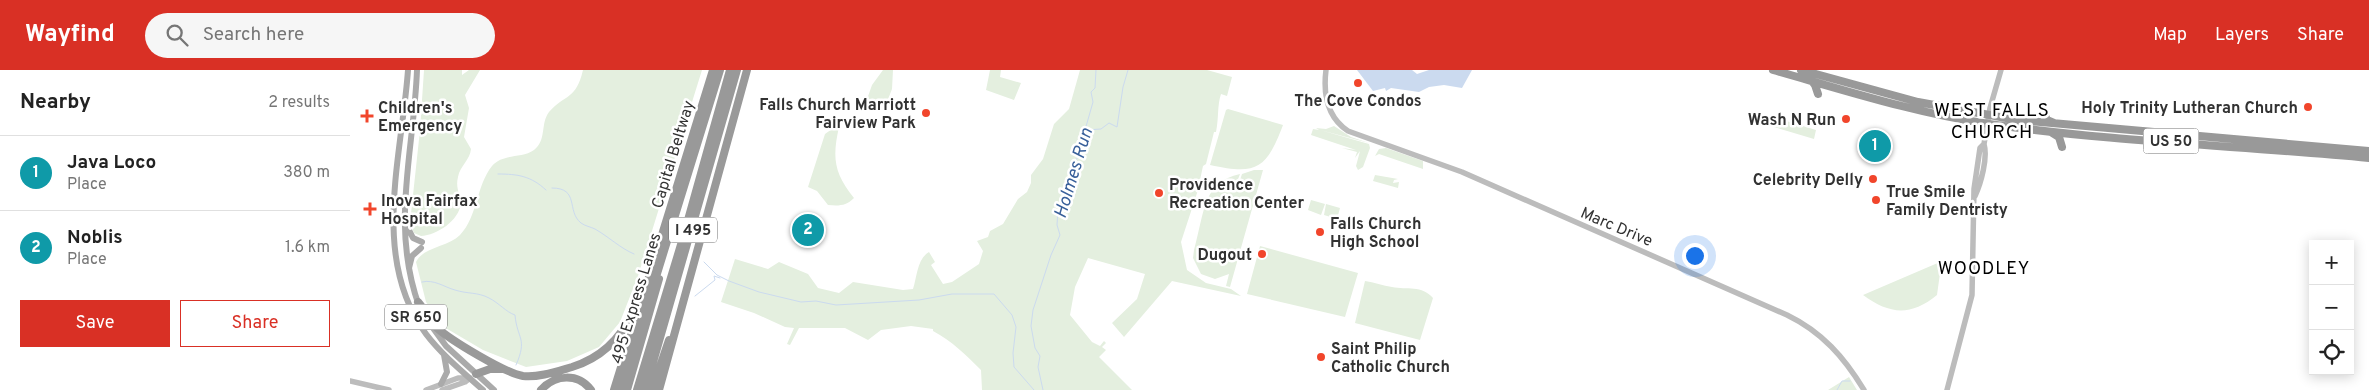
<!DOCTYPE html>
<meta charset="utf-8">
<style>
body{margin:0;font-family:Overpass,sans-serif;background:#f6f6f6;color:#222}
.controls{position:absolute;right:15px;bottom:15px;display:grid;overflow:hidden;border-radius:0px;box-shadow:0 2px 12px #0003}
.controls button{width:45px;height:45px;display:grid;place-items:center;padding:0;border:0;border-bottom:1px solid #e0e0e0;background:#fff;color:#222;font:25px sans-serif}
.you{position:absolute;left:1344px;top:185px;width:18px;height:18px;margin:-12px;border:4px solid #fff;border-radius:50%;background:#1a73e8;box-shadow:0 0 0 8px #1a73e833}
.badge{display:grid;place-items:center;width:32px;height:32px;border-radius:50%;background:#d93025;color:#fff;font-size:16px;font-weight:700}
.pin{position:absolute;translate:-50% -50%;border:2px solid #fff;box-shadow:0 1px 5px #0006}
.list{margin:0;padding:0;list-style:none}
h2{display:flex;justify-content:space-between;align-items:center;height:65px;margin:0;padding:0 20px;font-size:21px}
h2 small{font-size:16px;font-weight:400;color:#767676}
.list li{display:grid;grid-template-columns:32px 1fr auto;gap:15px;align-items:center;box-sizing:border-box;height:75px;padding:0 20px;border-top:1px solid #e0e0e0}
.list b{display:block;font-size:19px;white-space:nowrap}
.list p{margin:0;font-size:16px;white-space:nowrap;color:#767676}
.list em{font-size:16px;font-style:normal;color:#767676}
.actions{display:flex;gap:10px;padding:15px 20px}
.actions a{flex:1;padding:11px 0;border:1px solid #d93025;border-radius:0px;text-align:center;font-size:18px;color:#d93025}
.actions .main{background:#d93025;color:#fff}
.icon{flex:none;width:28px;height:28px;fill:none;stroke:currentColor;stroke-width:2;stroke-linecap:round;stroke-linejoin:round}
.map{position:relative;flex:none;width:2019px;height:320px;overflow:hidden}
header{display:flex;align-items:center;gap:30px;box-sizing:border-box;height:70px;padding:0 25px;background:#d93025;color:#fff}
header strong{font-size:24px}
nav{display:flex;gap:28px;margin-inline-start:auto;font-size:18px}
.search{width:350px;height:45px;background:#f6f6f6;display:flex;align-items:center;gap:12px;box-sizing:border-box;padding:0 18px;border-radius:28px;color:#767676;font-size:19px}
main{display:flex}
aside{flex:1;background:#fff}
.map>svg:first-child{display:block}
.green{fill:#e4efdf}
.water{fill:#cbdaef}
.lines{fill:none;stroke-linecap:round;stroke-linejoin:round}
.stream{stroke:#cbdaef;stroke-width:1}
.secondary{stroke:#bcbcbc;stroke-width:5.5}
.primary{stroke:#aaa;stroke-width:6}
.highway{stroke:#999;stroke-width:8}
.poi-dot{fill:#f1452b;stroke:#fff;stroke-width:2}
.labels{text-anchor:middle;stroke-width:5;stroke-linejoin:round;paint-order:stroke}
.shield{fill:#fff;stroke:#707070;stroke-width:1}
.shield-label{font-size:15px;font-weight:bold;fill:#323232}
.poi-label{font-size:16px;font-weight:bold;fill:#323232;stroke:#fff;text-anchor:start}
.street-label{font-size:16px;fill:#323232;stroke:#fff}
.water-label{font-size:18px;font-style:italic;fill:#39609a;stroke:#fff}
.neighbourhood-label{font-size:18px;letter-spacing:1px;fill:#000;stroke:#fff}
.quarter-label{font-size:19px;letter-spacing:1px;fill:#000;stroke:#fff}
</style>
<header>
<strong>Wayfind</strong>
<div class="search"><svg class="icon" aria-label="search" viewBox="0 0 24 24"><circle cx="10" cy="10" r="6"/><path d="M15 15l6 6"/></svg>Search here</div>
<nav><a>Map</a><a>Layers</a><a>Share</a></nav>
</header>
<main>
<aside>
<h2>Nearby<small>2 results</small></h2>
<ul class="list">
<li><span class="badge" style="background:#0f9aa8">1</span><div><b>Java Loco</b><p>Place</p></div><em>380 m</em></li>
<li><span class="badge" style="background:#0f9aa8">2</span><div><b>Noblis</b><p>Place</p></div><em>1.6 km</em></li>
</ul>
<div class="actions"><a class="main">Save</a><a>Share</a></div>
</aside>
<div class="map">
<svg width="2019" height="320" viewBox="0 0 2019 320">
<rect width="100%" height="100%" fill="#fff"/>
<!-- green -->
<path class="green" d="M74,0H112V5L119,0H130L115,25L119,38L114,67L121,79C120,90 110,96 108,107C105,119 111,125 111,133C109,151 87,165 71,166L64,163L60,153L70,60Z
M233,0H352L288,206L270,252L249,277L217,291L176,297L133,280L94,257L76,232L66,192C73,177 98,177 110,165C128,146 126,116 142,96C153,83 171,89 184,80C197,70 190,54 199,42C215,24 226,30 233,0Z
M533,0H543L542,19L537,32L515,35L522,15Z
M640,0H651L650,7L671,13L664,30L636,20Z
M730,0H857L882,7L877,26L871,24C867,36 869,48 866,62H864L856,94L853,96L850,110L847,112L848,120L831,172L837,200L856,213L881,219L891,226L822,211L774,267L762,253L787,229L795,204L738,188L725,217L720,245L742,272L750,276L754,271L756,273L752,277L756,280L749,287L782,320H632L631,300C616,285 602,271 583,261V259L561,256L531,260L518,270L495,258H449L440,275L437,274L444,258L435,257L404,243L371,232L385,189L418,199L429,192L458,204L468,218L489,223L503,212L553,220L563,219C567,207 567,189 579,182L585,192L581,195L593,214L602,212L629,194L633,181L627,171L638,167L640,161L653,154L668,129L677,122L681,113V105L693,89L704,54L719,39Z
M878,39L933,55C916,100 906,105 860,95L876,40Z
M1420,46L1466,60L1464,69L1417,55Z
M484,54L489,57C482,88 484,103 504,128C496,136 489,136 478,135L467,121L458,117L475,64L482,59Z
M984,56L1001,67L1019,73L970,60L1019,74L1020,78L1013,97L1008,100L1006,96L1010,81L1005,88L1007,82L992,78L1006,80L961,65L963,59L969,60L966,58L976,59Z
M1036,78L1073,91V99L1029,84L1025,86L1029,79Z
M904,100H913L880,217L876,216L879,204L865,209L851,204L843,188L844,180C855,140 853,112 890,104L887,112L892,115L889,113L892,104Z
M1025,105L1048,109L1044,110L1043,113L1049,112L1048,118L1023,111Z
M961,130L975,134L971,145L958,140Z
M976,134L990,138L987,149L974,145Z
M910,176L1008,203L995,247L897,224Z
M1597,189L1591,196L1587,225C1560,247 1539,244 1513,225Z
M1015,211C1024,212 1033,216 1042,217C1057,220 1072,215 1083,228L1070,270L1005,253Z
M1499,307L1507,320H1478Z"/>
<!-- water -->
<path class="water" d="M1007,0H1062L1067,4L1079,0H1122L1112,18L1094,15L1079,17L1069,22L1041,18L1036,21L1035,18L1023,21Z"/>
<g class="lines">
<!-- stream -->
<path class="stream" d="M736,60L751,59L759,53L767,57L773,17L778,0
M148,104C168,104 181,106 196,120
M202,118C230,118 216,141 231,153C235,156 241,157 245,159C259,167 270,178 284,184
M354,192L367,205L379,211L409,222L451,232L466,231L486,235L569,230L602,224H644L662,245L666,257L663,283L664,297L684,320
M72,212C84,209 94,217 105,220C117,224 128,222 139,228C149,233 156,242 165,245C167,269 178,268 166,295
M345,226L365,210L364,206L370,208
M693,320L688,297L690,286L685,278L681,256L683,240L701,185L710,165L707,155L708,139L720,125L725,109L724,95L736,68L735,60L743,32L741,22L745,18L746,0
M1487,320L1492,311H1500"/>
<!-- secondary -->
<path class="secondary" d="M976,0C973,24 977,47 998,61L1112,102L1437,245C1472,262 1494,287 1514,320
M1625,126C1631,113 1638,88 1634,74
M0,311L39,320
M76,320L108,308H120
M92,320L115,312L120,308
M1597,320L1622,225L1624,119L1630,78L1634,74L1640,38L1651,0"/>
<!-- primary -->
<path class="primary" d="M58,0C52,86 20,188 76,264C92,285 113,302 133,320
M67,0C64,82 40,155 69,236
M56,154L63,168L72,172
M59,198L62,186L71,178
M75,247L96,276L144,320
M91,314L97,302L94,285"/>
<!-- highway -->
<path class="highway" d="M1423,0C1494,20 1565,43 1639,54C1765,72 1893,76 2019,88
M1451,0L1568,32L1667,50L2019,81
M1462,11L1465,15L1468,24
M1694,43L1697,50L1704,53
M1701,62L1709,67L1712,77
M68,232C75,240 79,249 86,257C100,270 155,303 173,306C188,308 208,301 222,297C251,288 270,270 283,242
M126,304L140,299H152
M191,320C205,304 228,303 241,320
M264,320L363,0
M271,320L370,0
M277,320L309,209
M287,320L333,168L380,0
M295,320L387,0
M302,320L319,270
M309,320L397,0"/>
</g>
<!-- markers -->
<g class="poi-dot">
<circle cx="1008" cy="13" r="5"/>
<circle cx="1958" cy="37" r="5"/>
<circle cx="576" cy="43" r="5"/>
<path d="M14.5 38.5h5v5h5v5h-5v5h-5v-5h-5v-5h5z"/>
<circle cx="1496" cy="49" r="5"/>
<circle cx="1523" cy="109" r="5"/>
<circle cx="809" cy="123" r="5"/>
<circle cx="1526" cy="130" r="5"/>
<path d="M17.5 131.5h5v5h5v5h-5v5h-5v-5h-5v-5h5z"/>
<circle cx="970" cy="162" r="5"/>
<circle cx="912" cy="184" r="5"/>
<circle cx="971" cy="287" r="5"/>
</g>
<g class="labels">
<!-- shield labels -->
<g class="shield">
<rect x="1793.5" y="58.5" width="55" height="25" rx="4"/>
<rect x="319" y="147.5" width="48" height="25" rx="4"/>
<rect x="35" y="234.5" width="62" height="25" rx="4"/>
</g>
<g class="shield-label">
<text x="1821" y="76">US 50</text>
<text x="343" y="165">I 495</text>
<text x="66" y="252">SR 650</text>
</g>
<!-- poi labels -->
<g class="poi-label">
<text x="1008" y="36" text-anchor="middle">The Cove Condos</text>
<text x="566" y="40" text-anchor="end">Falls Church Marriott<tspan x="566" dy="18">Fairview Park</tspan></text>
<text x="28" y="43">Children's<tspan x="28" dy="18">Emergency</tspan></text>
<text x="1948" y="43" text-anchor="end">Holy Trinity Lutheran Church</text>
<text x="1486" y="55" text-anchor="end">Wash N Run</text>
<text x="1513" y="115" text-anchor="end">Celebrity Delly</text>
<text x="819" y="120">Providence<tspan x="819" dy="18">Recreation Center</tspan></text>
<text x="1536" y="127">True Smile<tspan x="1536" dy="18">Family Dentristy</tspan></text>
<text x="31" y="136">Inova Fairfax<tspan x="31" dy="18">Hospital</tspan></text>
<text x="980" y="159">Falls Church<tspan x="980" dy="18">High School</tspan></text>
<text x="902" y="190" text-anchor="end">Dugout</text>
<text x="981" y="284">Saint Philip<tspan x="981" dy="18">Catholic Church</tspan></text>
</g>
<!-- street labels -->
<g class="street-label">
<text transform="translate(322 84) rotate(-73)" y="6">Capital Beltway</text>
<text transform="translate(1267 156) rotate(23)" y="6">Marc Drive</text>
<text transform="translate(285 228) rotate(-73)" y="6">495 Express Lanes</text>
</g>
<!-- water labels -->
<g class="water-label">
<text transform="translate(723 103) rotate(-73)" y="6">Holmes Run</text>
</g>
<!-- neighbourhood labels -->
<g class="neighbourhood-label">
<text x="1634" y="204">WOODLEY</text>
</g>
<!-- quarter labels -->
<g class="quarter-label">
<text x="1642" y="46">WEST FALLS<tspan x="1642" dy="22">CHURCH</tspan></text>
</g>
</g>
</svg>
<div class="controls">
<button>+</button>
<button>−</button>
<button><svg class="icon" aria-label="locate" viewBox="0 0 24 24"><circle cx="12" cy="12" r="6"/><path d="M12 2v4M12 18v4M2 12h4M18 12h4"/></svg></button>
</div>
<div class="you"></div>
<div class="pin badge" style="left:1525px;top:76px;background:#0f9aa8">1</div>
<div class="pin badge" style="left:458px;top:160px;background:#0f9aa8">2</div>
</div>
</main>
